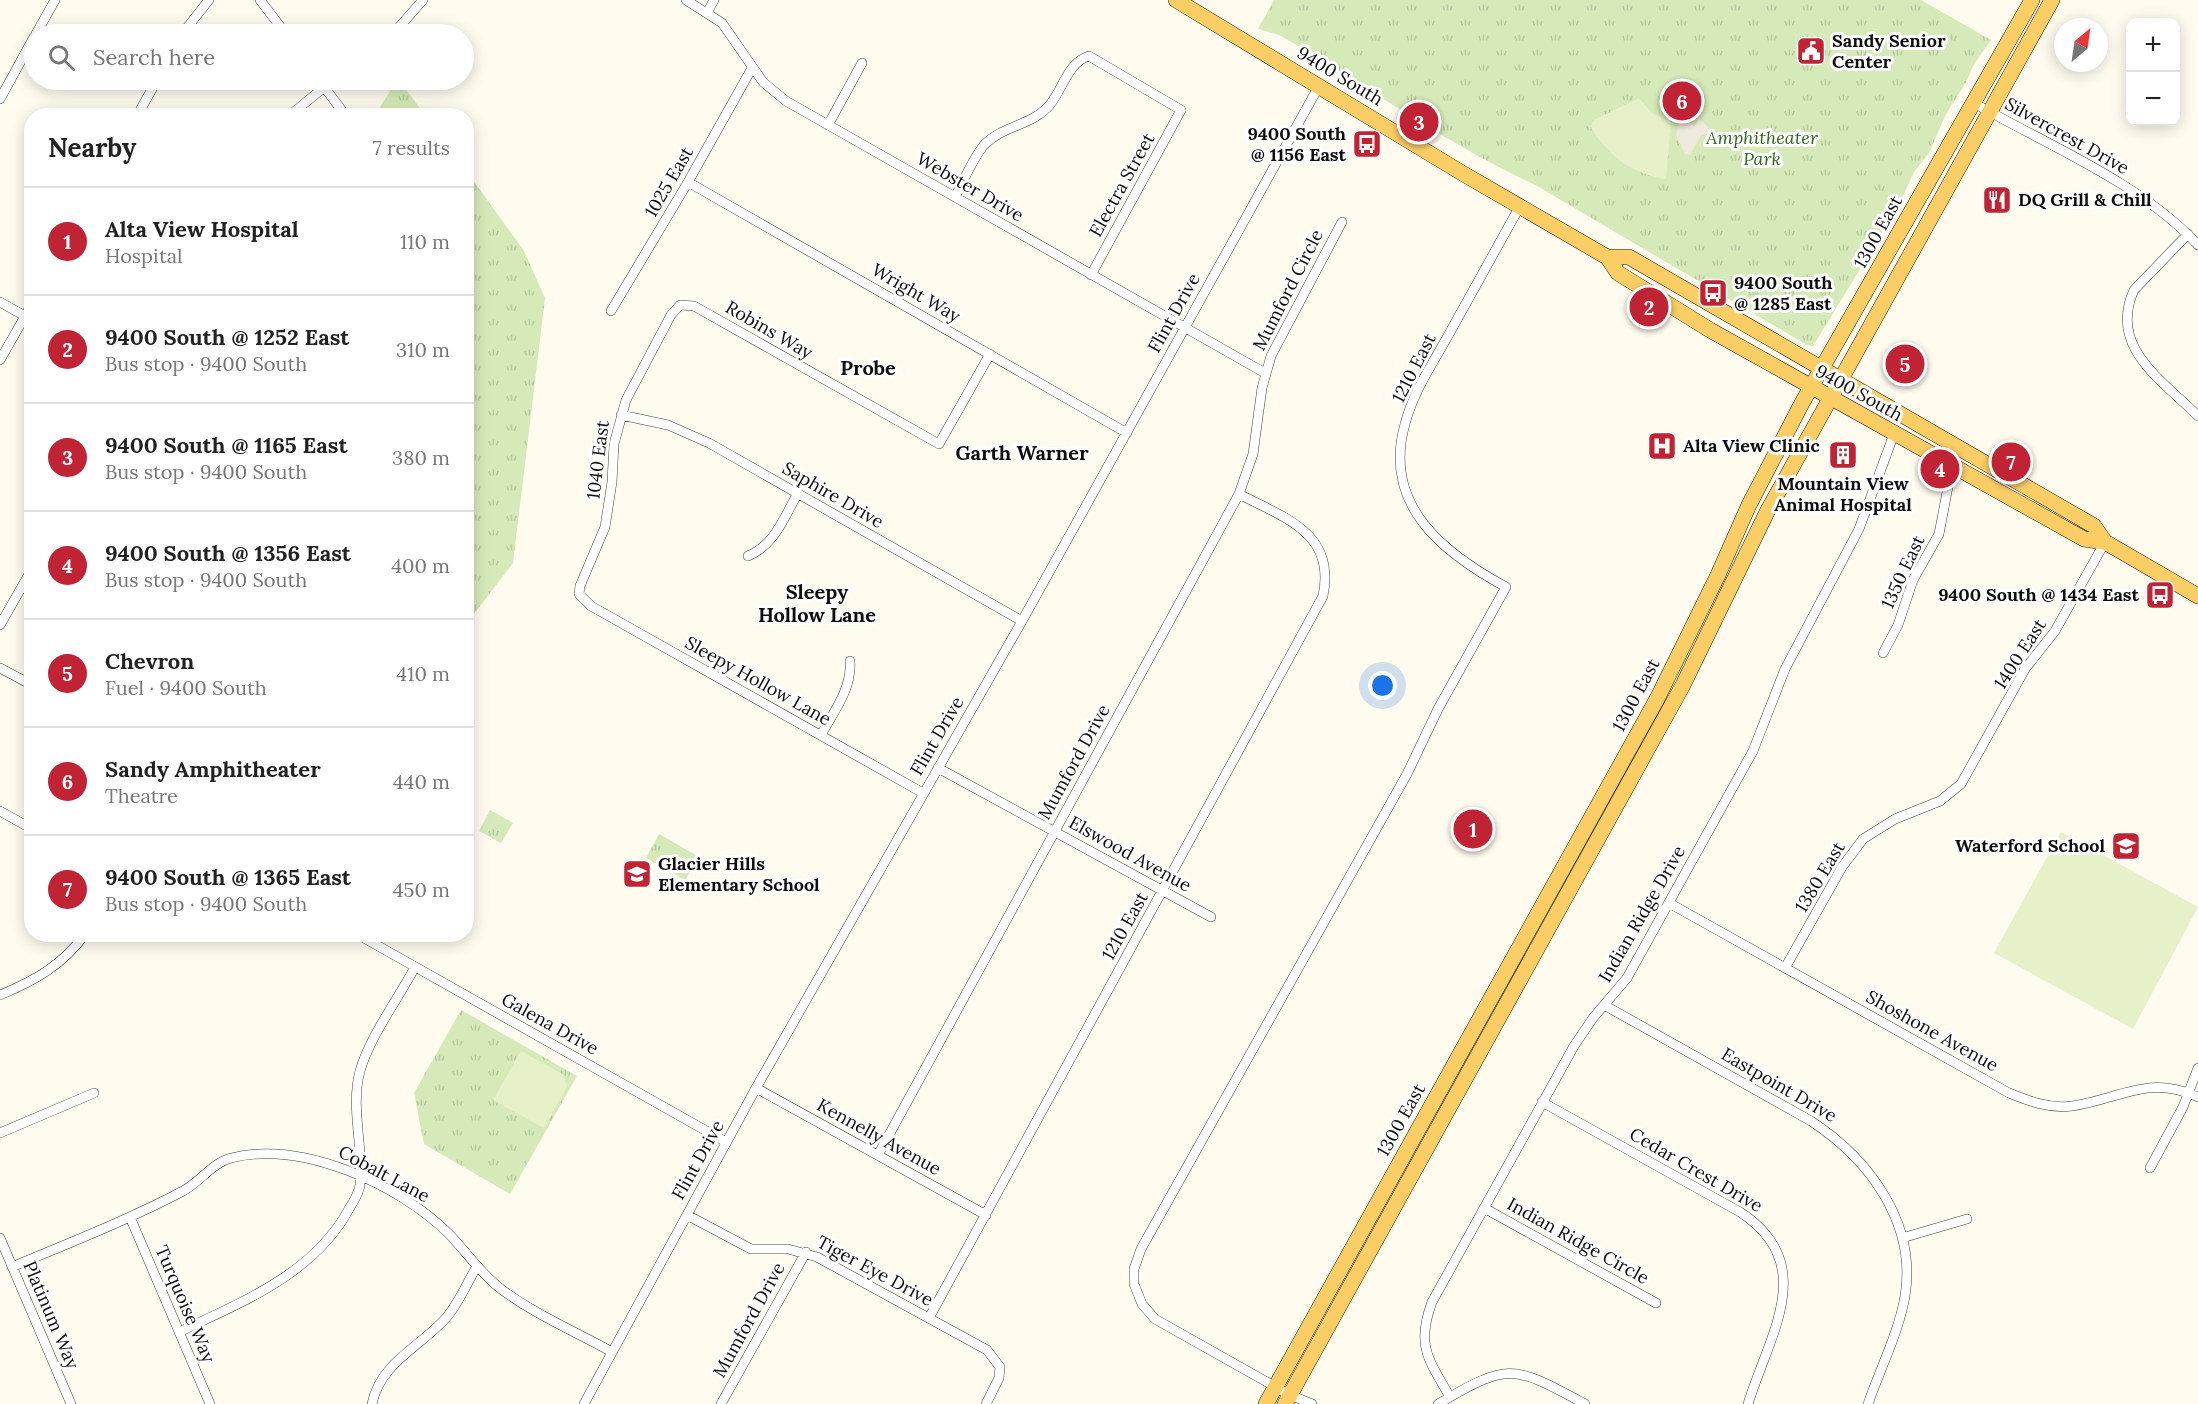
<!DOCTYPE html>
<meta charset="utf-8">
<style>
body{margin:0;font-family:Lora,serif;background:#f6f6f6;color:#222}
.controls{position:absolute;right:18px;top:18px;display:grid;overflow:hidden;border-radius:12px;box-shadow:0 3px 15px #0003}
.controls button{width:54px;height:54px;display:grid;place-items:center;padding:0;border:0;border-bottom:2px solid #e0e0e0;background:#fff;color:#222;font:30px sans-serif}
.compass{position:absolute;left:2054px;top:18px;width:54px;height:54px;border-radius:50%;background:#fff;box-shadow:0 3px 15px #0003;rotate:29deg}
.you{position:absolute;left:1383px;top:686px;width:21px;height:21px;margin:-15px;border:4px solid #fff;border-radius:50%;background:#1a73e8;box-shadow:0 0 0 9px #1a73e833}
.badge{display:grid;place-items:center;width:39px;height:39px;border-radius:50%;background:#c02434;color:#fff;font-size:20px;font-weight:700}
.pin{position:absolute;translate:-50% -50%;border:3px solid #fff;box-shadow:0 2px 6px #0006}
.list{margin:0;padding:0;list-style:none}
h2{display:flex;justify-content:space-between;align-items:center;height:78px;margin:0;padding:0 24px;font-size:26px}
h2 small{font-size:20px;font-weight:400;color:#767676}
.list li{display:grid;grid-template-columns:39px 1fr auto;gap:18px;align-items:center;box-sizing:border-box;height:108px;padding:0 24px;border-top:2px solid #e0e0e0}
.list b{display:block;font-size:22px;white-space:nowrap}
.list p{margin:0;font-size:20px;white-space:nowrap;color:#767676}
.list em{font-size:20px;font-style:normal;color:#767676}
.icon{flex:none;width:33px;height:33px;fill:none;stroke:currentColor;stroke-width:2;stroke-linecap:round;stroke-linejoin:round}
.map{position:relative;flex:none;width:2198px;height:1404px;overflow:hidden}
.search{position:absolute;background:#fff;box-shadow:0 3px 15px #0003;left:24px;top:24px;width:450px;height:66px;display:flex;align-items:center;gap:15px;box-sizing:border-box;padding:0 21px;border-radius:33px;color:#767676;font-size:22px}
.panel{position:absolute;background:#fff;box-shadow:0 3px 15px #0003;left:24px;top:108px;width:450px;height:834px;border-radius:24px}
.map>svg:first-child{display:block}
.park{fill:url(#park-tufts)}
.pitch{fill:#e6f1ca}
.plaza{fill:#efeade}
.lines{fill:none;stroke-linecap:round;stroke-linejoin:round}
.minor-casing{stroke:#414141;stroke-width:10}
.primary-casing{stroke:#1f1f1f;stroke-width:16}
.minor{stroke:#fff;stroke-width:9}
.primary{stroke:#facd65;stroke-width:15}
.labels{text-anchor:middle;stroke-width:6;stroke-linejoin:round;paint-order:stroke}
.poi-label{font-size:18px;font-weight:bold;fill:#0e0e0e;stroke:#fff;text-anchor:start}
.street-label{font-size:18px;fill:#0e0e0e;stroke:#fff}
.park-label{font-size:18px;font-style:italic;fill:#31671d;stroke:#fff}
.neighbourhood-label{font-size:20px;font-weight:bold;fill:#0e0e0e;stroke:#fff}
</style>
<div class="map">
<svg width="2198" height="1404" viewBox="0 0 2198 1404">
<defs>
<pattern id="park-tufts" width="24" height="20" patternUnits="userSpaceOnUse" patternTransform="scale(1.5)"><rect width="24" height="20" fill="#d5eab8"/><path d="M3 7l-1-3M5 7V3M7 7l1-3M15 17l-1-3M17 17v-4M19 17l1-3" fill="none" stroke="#b6c89d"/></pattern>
</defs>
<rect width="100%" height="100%" fill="#fffbef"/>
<!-- park -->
<path class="park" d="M1274,0H1921L1991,40L1974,64L1965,84L1946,114L1929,153L1914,172L1898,207L1813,346L1807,345L1537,186C1446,144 1366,85 1279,35L1258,29Z
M397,80H399L425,115H375Z
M467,172L524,251L545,298L513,563L467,623Z
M490,810L513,823L501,843L479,831Z
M659,834L699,857L685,880L646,858Z
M461,1010L577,1076L510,1194L424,1144L414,1093Z"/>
<!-- pitch -->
<path class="pitch" d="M1639,98L1653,114L1671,120L1666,179C1632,174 1608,156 1590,126L1594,120Z
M2061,832L2198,907L2133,1029L1994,953Z
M521,1051L564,1075L567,1086L544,1128L493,1100Z"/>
<!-- plaza -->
<path class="plaza" d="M1681,116L1695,126L1699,119L1714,132L1701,135L1690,155L1685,154L1676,134Z"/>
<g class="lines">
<!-- minor casing -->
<g class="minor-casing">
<path id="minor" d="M260,0L286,34
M686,0L722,23L763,82L786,101L1265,373
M707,13L714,0
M36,34L55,0
M182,34L209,0
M393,34L423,0
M319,80L346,116
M0,99L34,37
M1974,103C2047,145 2141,183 2198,245
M137,116L157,80
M289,116L333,80
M828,125L862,63
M688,182L1127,433
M955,197C964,180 972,160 984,145C1002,126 1029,126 1047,108C1062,93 1067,62 1089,56L1181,110L1091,275
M2188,234L2134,290C2108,347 2162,380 2198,416
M0,302L32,320
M611,311L688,182L752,68
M0,360L32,304
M621,415L668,425L709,443L1022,621
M748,556C775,545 784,517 798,493
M0,625L32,569
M1883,653L1898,625L1913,580L1939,534L1952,466
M0,668L32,685
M821,735C834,711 852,689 850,661
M938,768L1211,917
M923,793L591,606L579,594L580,586L605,527L612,482L614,444L626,400L671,315L680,305L694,306L939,444L990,354
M0,811L32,829
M1669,903L2009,1093C2029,1101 2049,1109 2072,1106C2120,1099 2148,1074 2198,1097
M357,934L726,1142
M1785,968L1842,867L1863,839L1895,819L1940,801L1961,784L2025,669L2055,631L2105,542
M0,995C34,981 63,965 85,934
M1604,1005L1811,1121C1869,1159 1917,1223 1905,1296C1899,1332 1880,1369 1868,1404
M756,1088L986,1215
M1542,1102L1740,1212C1820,1264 1769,1335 1748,1404
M0,1133L94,1093
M878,1155L1239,494L1253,454L1262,388L1271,356L1342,222
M2150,1168L2183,1107L2198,1068
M1484,1208L1656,1303
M687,1215L751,1249H788L817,1257L987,1350L1000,1367L999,1378L986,1404
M130,1217L210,1404
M0,1238L71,1404
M1902,1238L1967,1219
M12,1267C69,1243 128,1220 183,1191C200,1182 212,1163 231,1158C302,1140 398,1184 448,1233C466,1251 480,1273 501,1289C534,1314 576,1332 612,1352
M929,1318L1323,596C1336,533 1285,518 1239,494
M179,1332C242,1302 314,1274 349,1209C353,1202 359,1194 360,1185C364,1148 350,1108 360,1071C369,1038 398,999 415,967
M1450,1397C1428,1359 1416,1345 1432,1302L1574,1046L1593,1018L1627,978L1753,751L1785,669L1859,529L1894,434
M372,1404C380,1363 420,1347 446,1318C459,1303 467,1283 477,1266
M584,1404L756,1088L1022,621L1319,86
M721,1404L806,1252
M1312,1404L1290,1395L1155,1319L1142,1304L1134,1284V1269L1141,1249L1407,774L1438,709L1506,587C1443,553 1382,505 1405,424C1413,392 1433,363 1449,334C1473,291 1496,249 1520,206
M1438,1404C1509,1362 1513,1365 1585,1404"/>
</g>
<!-- primary casing -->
<g class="primary-casing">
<path id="primary" d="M1176,0L1462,173L1607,257L1618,273L1710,330L2084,539L2105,542L2198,596
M1607,257H1629L2094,526L2105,542
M1266,1404L1657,699L1718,575L1749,505L1802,403L2032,0
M1285,1404L1683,685L1767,512L2052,0"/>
</g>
<!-- minor -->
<use href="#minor" class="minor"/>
<!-- primary -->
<use href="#primary" class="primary"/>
</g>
<!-- icons -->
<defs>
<g id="civic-square" transform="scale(1.5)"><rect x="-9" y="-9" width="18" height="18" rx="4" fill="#c02434" stroke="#fff"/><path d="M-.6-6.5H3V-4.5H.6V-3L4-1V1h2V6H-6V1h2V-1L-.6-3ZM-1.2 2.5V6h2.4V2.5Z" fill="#fff"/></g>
<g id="bus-square" transform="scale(1.5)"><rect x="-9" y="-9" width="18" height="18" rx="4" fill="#c02434" stroke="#fff"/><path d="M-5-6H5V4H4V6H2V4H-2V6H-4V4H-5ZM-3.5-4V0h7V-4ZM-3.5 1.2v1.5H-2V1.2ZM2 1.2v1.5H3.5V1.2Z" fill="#fff"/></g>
<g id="restaurant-square" transform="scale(1.5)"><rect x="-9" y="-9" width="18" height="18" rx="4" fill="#c02434" stroke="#fff"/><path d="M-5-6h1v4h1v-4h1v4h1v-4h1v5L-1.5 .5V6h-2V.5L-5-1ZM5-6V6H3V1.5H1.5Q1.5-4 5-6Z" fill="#fff"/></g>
<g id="hospital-square" transform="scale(1.5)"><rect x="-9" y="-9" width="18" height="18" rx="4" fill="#c02434" stroke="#fff"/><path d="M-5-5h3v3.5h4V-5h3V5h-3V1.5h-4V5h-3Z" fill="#fff"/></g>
<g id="building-square" transform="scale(1.5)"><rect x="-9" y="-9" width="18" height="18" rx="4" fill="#c02434" stroke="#fff"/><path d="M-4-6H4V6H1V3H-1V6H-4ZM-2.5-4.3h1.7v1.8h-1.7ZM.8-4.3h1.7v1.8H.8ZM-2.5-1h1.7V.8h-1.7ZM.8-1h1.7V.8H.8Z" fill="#fff"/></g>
<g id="school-square" transform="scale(1.5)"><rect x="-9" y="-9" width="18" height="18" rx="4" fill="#c02434" stroke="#fff"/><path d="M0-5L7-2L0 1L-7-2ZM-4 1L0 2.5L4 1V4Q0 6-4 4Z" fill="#fff"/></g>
</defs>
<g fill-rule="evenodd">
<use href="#civic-square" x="1811" y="51"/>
<use href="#bus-square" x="1367" y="144"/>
<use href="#restaurant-square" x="1997" y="200"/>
<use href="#bus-square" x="1713" y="293"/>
<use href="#hospital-square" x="1662" y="446"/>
<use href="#building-square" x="1843" y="455"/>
<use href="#bus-square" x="2160" y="595"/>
<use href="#school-square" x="2126" y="846"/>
<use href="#school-square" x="637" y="874"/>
</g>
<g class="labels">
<!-- poi labels -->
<g class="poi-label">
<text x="1832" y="47">Sandy Senior<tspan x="1832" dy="21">Center</tspan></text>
<text x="1346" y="140" text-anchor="end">9400 South<tspan x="1346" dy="21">@ 1156 East</tspan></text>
<text x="2018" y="206">DQ Grill &amp; Chill</text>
<text x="1734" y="289">9400 South<tspan x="1734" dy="21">@ 1285 East</tspan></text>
<text x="1683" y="452">Alta View Clinic</text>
<text x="1843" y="490" text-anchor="middle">Mountain View<tspan x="1843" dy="21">Animal Hospital</tspan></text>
<text x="2139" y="601" text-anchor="end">9400 South @ 1434 East</text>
<text x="2105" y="852" text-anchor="end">Waterford School</text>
<text x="658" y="870">Glacier Hills<tspan x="658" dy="21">Elementary School</tspan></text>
</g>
<!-- street labels -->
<g class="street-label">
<text transform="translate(1340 76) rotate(31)" y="6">9400 South</text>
<text transform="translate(2067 136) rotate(29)" y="6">Silvercrest Drive</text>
<text transform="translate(669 182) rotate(-60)" y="6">1025 East</text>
<text transform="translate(1122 185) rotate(-61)" y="6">Electra Street</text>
<text transform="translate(970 187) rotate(30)" y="6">Webster Drive</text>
<text transform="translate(1878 232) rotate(-61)" y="6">1300 East</text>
<text transform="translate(1288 290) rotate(-63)" y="6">Mumford Circle</text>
<text transform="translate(916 293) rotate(30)" y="6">Wright Way</text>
<text transform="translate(1174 313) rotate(-61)" y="6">Flint Drive</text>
<text transform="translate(769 330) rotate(30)" y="6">Robins Way</text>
<text transform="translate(1414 368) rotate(-63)" y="6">1210 East</text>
<text transform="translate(1859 393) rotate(29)" y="6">9400 South</text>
<text transform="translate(598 460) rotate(-83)" y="6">1040 East</text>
<text transform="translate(833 495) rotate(30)" y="6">Saphire Drive</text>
<text transform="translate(1903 572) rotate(-65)" y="6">1350 East</text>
<text transform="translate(2020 654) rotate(-57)" y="6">1400 East</text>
<text transform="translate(758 681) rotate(29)" y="6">Sleepy Hollow Lane</text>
<text transform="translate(1636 695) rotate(-62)" y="6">1300 East</text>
<text transform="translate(937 736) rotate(-60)" y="6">Flint Drive</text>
<text transform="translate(1074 762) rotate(-61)" y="6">Mumford Drive</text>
<text transform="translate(1130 854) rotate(29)" y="6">Elswood Avenue</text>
<text transform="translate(1820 877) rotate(-59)" y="6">1380 East</text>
<text transform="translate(1642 914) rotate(-60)" y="6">Indian Ridge Drive</text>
<text transform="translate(1125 926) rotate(-61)" y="6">1210 East</text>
<text transform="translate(550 1024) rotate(29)" y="6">Galena Drive</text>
<text transform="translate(1932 1031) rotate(29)" y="6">Shoshone Avenue</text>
<text transform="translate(1779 1085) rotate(30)" y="6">Eastpoint Drive</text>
<text transform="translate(1401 1120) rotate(-61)" y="6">1300 East</text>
<text transform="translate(879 1137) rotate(29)" y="6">Kennelly Avenue</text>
<text transform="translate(698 1160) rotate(-61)" y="6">Flint Drive</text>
<text transform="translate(1696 1170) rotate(30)" y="6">Cedar Crest Drive</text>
<text transform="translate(384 1174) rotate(28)" y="6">Cobalt Lane</text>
<text transform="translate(1578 1241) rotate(29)" y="6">Indian Ridge Circle</text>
<text transform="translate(875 1271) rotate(28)" y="6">Tiger Eye Drive</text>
<text transform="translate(185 1304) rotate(67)" y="6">Turquoise Way</text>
<text transform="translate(51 1315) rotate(67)" y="6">Platinum Way</text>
<text transform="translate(749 1320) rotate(-61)" y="6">Mumford Drive</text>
</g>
<!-- park labels -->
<g class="park-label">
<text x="1762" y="144">Amphitheater<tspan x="1762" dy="21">Park</tspan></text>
</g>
<!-- neighbourhood labels -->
<g class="neighbourhood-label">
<text x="868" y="375">Probe</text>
<text x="1022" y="460">Garth Warner</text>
<text x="817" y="599">Sleepy<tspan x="817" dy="23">Hollow Lane</tspan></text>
</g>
</g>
</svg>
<div class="controls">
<button>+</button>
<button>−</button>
</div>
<svg class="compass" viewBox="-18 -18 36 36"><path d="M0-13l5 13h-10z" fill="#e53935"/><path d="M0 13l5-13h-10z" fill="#767676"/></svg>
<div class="you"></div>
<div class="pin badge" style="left:1473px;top:829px">1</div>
<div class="pin badge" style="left:1649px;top:307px">2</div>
<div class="pin badge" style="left:1419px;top:122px">3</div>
<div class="pin badge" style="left:1940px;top:469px">4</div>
<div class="pin badge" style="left:1905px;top:364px">5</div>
<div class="pin badge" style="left:1682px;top:101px">6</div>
<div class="pin badge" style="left:2011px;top:462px">7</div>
<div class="search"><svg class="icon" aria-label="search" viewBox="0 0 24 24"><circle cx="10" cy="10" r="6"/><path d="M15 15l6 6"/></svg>Search here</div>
<section class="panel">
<h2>Nearby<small>7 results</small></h2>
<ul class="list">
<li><span class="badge">1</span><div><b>Alta View Hospital</b><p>Hospital</p></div><em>110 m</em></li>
<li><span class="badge">2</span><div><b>9400 South @ 1252 East</b><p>Bus stop · 9400 South</p></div><em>310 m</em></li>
<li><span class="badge">3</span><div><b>9400 South @ 1165 East</b><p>Bus stop · 9400 South</p></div><em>380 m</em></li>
<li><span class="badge">4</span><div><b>9400 South @ 1356 East</b><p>Bus stop · 9400 South</p></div><em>400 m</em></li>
<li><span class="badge">5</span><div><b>Chevron</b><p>Fuel · 9400 South</p></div><em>410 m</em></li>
<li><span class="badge">6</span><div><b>Sandy Amphitheater</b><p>Theatre</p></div><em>440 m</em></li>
<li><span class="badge">7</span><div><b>9400 South @ 1365 East</b><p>Bus stop · 9400 South</p></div><em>450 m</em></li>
</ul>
</section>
</div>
